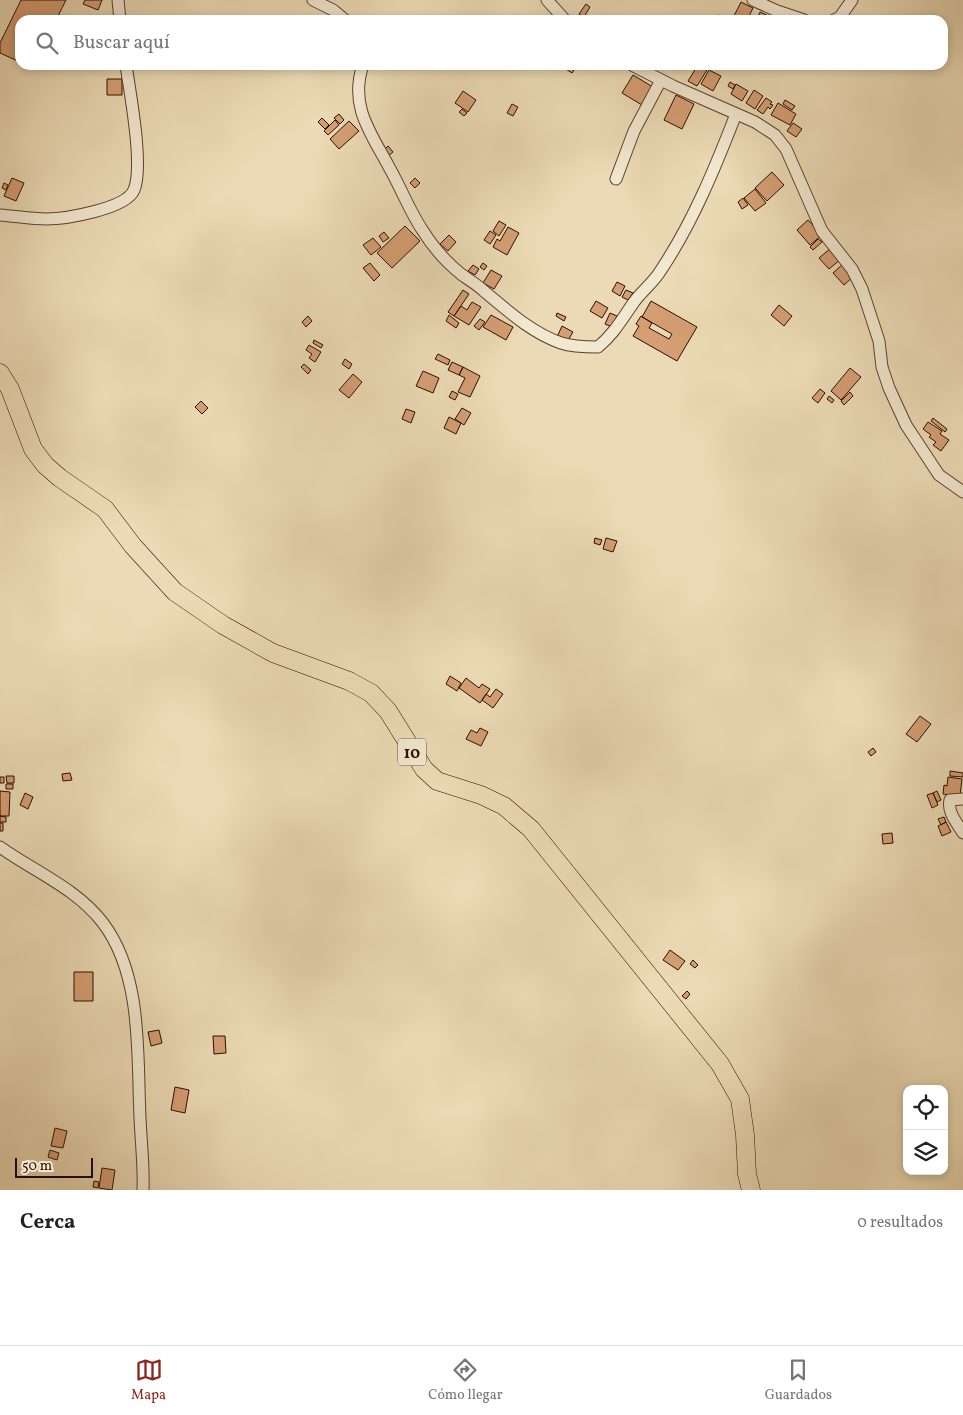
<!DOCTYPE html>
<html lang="es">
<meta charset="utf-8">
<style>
body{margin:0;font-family:Vollkorn,serif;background:#f2f2f2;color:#222}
.controls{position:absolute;right:15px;bottom:15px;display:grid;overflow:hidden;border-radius:10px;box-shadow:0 2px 8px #0003}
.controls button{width:45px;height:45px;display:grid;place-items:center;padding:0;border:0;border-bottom:1px solid #e0e0e0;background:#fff;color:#222;font:25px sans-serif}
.scale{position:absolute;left:15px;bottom:12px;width:78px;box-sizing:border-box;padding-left:5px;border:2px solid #2a0e00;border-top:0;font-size:14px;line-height:18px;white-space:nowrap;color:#2a0e00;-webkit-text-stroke:4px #f2e7cf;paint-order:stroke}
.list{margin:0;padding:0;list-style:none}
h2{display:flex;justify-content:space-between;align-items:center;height:65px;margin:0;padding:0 20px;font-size:21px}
h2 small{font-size:16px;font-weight:400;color:#767676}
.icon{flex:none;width:28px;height:28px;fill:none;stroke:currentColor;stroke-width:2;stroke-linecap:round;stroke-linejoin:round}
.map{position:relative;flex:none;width:963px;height:1190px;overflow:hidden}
.search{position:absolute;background:#fff;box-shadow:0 2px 8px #0003;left:15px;right:15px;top:15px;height:55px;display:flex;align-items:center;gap:12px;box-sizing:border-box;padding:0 18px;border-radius:15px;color:#767676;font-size:19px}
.sheet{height:155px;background:#fff}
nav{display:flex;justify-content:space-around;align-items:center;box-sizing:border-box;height:70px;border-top:1px solid #e0e0e0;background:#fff;font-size:14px;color:#767676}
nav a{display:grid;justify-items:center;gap:2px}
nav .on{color:#8f2418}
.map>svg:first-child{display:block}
.building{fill:#d59e73;stroke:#2a0e00}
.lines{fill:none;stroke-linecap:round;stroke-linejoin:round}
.street-casing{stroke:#5a412d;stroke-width:13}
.primary-casing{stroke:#2a0e00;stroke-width:19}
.street{stroke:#f2e7cf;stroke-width:11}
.primary{stroke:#ebdab5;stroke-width:18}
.labels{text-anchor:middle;stroke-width:5;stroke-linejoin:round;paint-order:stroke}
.shield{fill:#f2e7cf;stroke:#664f3e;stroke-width:1}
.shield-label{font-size:16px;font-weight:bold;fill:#2a0e00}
</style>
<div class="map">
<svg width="963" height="1190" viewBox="0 0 963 1190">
<rect width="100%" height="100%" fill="#ebdab5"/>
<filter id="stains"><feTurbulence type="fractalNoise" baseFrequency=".004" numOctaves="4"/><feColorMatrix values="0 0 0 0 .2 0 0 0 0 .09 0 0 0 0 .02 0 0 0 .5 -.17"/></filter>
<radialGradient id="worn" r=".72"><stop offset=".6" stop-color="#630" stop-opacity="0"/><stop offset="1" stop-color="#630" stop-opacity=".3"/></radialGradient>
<!-- building -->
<path class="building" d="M21,0H66L56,20H20V62L0,53V43Z
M85,0H102L98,10L83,4Z
M741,2L753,8L747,20H732Z
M586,4L590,7L584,17L579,14Z
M760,12L777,20H760L757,19Z
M718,15L727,18V20H716Z
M698,65H710L697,86L688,81Z
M568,66L574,70L572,73L566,69Z
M709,70L721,76L713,91L701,84Z
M633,75L653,87L642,105L622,93Z
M107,79H122V95H107Z
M730,82L735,85L733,89L728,86Z
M736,84L748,91L742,101L731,94Z
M754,90L763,96L755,109L746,103Z
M463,91L476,100L468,112L455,103Z
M676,95L694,104L682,129L664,120Z
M766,98L772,102L770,104L773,105L770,109L768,107L763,114L757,110Z
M785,100L795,106L792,110L783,104Z
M778,103L796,114L790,125L771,115Z
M512,104L518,107L513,116L507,113Z
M462,109L467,113L464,116L459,112Z
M339,114L344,120L340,124L334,118Z
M322,118L329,125L325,129L318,122Z
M335,120L339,125L328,135L324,131Z
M349,121L359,131L339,149L330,139Z
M793,123L802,129L796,137L787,131Z
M388,146L393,152L387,157L382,152Z
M772,172L784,185L767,201L755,188Z
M12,178L24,183L16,201L4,196Z
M415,178L420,183L415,188L410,183Z
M4,183L8,185L6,190L2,188Z
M755,189L766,203L755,211L744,198Z
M743,198L748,205L742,209L738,202Z
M808,220L822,235L810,245L797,230Z
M499,221L506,225L499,236L493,231Z
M405,226L420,241L392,268L377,253Z
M508,227L519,233L507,255L493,247L497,239L500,241Z
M490,231L496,235L490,244L484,240Z
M384,232L389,238L383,242L379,236Z
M449,235L456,242L448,251L440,244Z
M373,238L381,247L371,255L363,245Z
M818,239L822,242L813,250L810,247Z
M831,248L841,259L829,269L819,258Z
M370,263L380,275L374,281L363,268Z
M483,263L487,266L484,270L480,267Z
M843,264L854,276L844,285L833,273Z
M473,265L479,269L475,275L468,271Z
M491,270L502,276L494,289L483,283Z
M617,282L625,286L620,296L612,291Z
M463,290L469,294L454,316L448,312Z
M626,290L633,293L628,300L622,297Z
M596,301L608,308L602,318L590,311Z
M651,301L697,327L677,361L633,336L639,326L636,324L641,316L652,323L649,328L669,339L672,334L642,317Z
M472,302L481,307L469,325L454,316L461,306L467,310Z
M779,305L792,316L784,326L771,315Z
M557,313L566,317L564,321L556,316Z
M610,313L617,316L612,327L605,324Z
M449,315L459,323L456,328L446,321Z
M491,315L513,327L506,340L483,327Z
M308,316L312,321L306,327L302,322Z
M480,319L485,322L479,330L474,326Z
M562,326L573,332L567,342L557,337Z
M314,340L323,345L321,348L313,343Z
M309,345L321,352L315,362L309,358L312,354L306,350Z
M438,354L450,360L448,365L435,359Z
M345,359L352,364L349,369L342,364Z
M452,362L463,367L459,375L448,370Z
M304,364L311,370L308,374L301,367Z
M463,367L480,376L470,397L458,392L465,378L459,375Z
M850,368L861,377L841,400L831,391Z
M423,371L439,378L433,393L416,386Z
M353,374L362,382L349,398L339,390Z
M820,389L825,393L818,403L812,398Z
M452,391L458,394L455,400L449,397Z
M850,392L853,396L844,405L841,401Z
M829,396L834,400L832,403L827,399Z
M201,401L208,408L202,414L195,407Z
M462,408L471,413L464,425L455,419Z
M406,409L415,412L411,423L402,419Z
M449,417L461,423L456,434L444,428Z
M933,418L947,429L945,432L931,421Z
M928,422L942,431L940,434L949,440L941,451L933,445L936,442L929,437L931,435L923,429Z
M595,538L602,540L600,545L594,543Z
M606,538L617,541L613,552L603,549Z
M450,676L461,683L457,691L446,684Z
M466,678L479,688L482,684L490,689L480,703L459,688Z
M496,689L503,694L493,708L482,700L486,694L490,697Z
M920,716L931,724L917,742L906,734Z
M480,728L488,732L481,746L466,739L471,730L477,733Z
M873,748L876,752L871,756L868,752Z
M950,771L963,773V777L950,776Z
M70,773L72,780L63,781L62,774Z
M6,776H14V783H7Z
M0,777H4V783H0Z
M948,777L962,779L960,796L943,794L944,785L947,786Z
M6,784H13V789H6Z
M0,791L10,792L9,816H0Z
M937,791L941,800L937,802L933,793Z
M25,793L33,797L28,809L20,805Z
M933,793L938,805L932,808L927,795Z
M0,816L6,817V822H0Z
M944,817L946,822L941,825L938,819Z
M946,822L951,832L942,836L938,826Z
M0,823H3V831H0Z
M892,833L893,843L883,844L882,834Z
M670,950L685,961L678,970L663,960Z
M693,960L698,965L695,968L690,964Z
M74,972H93V1001H74Z
M687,991L690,994L686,999L682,996Z
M159,1030L162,1043L151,1046L148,1032Z
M213,1036H225L226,1053L214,1054Z
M175,1087L189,1090L185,1113L171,1110Z
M55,1128L67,1131L63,1148L51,1146Z
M50,1150L59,1153L57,1160L48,1157Z
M102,1168L115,1170L112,1190L99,1188Z
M94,1181L99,1182L98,1188L93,1187Z"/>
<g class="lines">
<!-- street casing -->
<g class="street-casing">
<path id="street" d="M118,0L120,20
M313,0L333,10L345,20
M547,0L565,20
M753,0L777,11L804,20
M834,20L840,17L852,0
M363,65C349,106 371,133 389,167C401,188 410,212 423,231C433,247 446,262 461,274C469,280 478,285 485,292C508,311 532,333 561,343C573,347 586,347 598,347C614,334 622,319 634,302C642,291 654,282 661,270C693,222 715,168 736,114
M632,65L673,86L755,122L775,135L786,149L822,231L852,269L862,289L879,341L882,367L889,388L906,425L939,475L963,492
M616,179L634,131L661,80
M0,215C15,216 31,219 46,219C65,219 126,209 134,190C144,166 130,93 126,65
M963,799L950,800C947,812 957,823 963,833
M0,847C35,872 76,888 103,923C143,976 137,1056 140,1118C141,1142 144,1166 143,1190"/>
</g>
<!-- primary casing -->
<g class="primary-casing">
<path id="primary" d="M0,373L10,389L33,449L45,465L60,478L105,509L133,546L175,592L223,625L273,653L349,681L371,693L388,711L424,769L437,781L481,795L504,806L531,829L720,1064L740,1099L745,1135L747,1174L751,1190"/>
</g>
<!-- street -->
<use href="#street" class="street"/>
<!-- primary -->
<use href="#primary" class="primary"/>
</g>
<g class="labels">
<!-- shield labels -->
<rect class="shield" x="398" y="738.5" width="28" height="27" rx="4"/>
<g class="shield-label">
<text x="412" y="758">10</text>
</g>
</g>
<rect width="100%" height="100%" filter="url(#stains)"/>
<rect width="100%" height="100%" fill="url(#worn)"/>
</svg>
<div class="controls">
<button><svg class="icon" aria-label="locate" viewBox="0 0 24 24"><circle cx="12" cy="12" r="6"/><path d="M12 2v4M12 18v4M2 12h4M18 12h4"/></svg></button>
<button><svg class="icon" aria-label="layers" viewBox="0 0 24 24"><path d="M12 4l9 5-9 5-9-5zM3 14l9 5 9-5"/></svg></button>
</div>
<div class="scale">50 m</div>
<div class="search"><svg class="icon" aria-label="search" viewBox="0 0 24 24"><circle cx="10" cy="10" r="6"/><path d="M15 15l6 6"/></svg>Buscar aquí</div>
</div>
<section class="sheet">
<h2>Cerca<small>0 resultados</small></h2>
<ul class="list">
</ul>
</section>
<nav>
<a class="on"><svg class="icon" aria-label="map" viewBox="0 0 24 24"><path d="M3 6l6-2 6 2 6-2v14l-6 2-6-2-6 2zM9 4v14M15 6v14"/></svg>Mapa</a>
<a><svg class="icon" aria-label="directions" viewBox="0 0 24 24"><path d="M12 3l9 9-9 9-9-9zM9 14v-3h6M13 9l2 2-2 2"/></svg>Cómo llegar</a>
<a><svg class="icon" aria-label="saved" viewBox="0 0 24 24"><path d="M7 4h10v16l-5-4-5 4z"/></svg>Guardados</a>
</nav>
